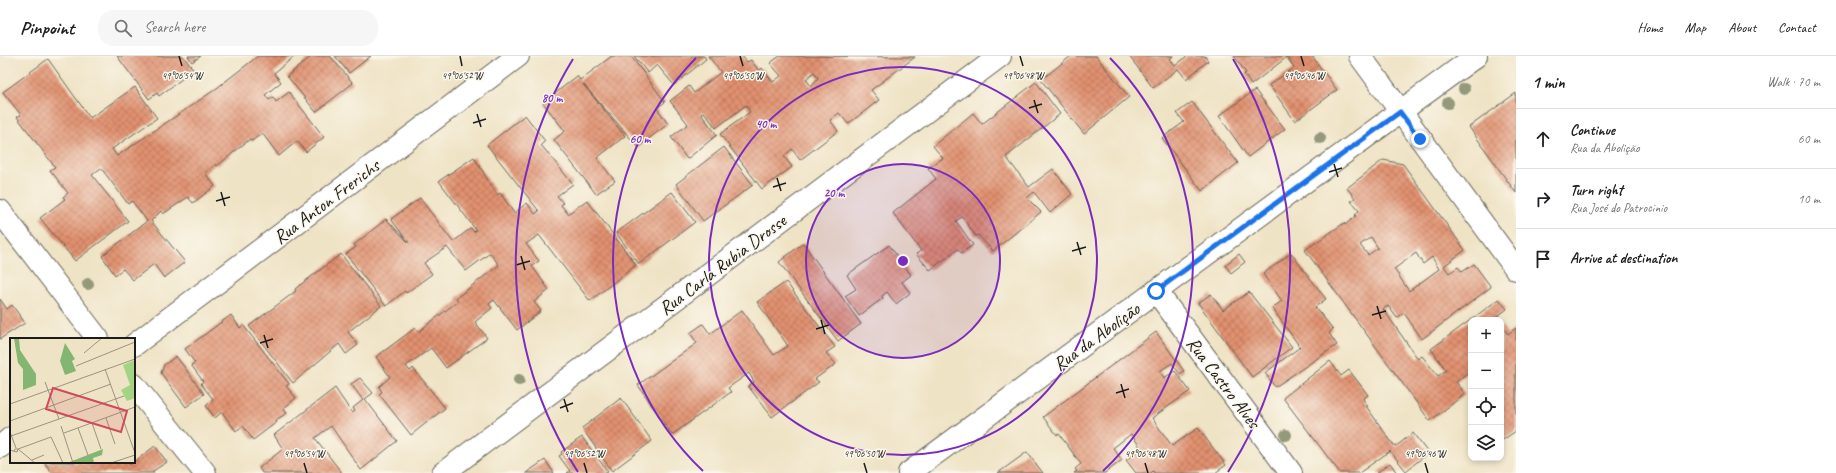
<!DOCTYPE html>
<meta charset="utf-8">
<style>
body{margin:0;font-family:Caveat,sans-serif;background:#f6f6f6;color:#202124}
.controls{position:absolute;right:12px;bottom:12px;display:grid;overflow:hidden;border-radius:8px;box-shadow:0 2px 6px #0003}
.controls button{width:36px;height:36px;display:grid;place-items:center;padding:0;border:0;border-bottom:1px solid #e0e0e0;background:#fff;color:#202124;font:20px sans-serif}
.stop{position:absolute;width:12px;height:12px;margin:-9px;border:3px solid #1a73e8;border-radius:50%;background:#fff}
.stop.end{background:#1a73e8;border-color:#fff;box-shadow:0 1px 4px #0008}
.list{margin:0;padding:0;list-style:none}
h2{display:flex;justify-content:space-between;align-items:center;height:52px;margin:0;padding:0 16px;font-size:17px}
h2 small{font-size:13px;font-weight:400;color:#757577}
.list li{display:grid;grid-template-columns:26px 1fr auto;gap:12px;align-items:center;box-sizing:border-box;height:60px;padding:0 16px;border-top:1px solid #e0e0e0}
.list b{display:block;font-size:15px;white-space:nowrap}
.list p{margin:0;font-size:13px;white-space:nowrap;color:#757577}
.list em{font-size:13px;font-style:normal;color:#757577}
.icon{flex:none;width:22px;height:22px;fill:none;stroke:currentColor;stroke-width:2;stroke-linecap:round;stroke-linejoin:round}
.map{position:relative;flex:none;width:1516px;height:417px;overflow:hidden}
header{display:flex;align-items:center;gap:24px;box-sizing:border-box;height:56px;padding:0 20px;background:#fff;border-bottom:1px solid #e0e0e0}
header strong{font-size:19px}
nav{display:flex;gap:22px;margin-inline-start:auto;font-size:14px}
.search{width:280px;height:36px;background:#f6f6f6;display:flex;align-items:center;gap:10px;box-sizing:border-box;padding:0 14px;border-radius:16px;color:#757577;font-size:15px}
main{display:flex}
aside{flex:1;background:#fff}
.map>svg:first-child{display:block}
.building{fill:url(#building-cross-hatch);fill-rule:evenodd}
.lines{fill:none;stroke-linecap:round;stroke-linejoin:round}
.street-casing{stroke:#666257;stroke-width:24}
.street{stroke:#fff;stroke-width:22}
.tree{fill:#95997c}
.route{stroke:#1a73e8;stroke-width:5}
.ticks{fill:none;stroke:#1c1c1c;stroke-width:1.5}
.ring{fill:none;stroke:#7b2cbf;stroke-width:2}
.labels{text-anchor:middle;stroke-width:3;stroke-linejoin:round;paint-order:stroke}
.street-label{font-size:19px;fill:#1c1c1c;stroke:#fbf7ec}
.inset-road{fill:none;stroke:#9b9381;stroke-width:1}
.view{fill:#d1495b;fill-opacity:0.15;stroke:#d1495b;stroke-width:2}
.inset-edge{fill:none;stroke:#1c1c1c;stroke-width:2}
.ticks-label{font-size:10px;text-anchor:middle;fill:#1c1c1c;stroke:#fbf7ec;stroke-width:3;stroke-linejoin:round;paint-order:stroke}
.centre{fill:#7b2cbf;stroke:#fbf7ec;stroke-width:2}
.ring-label{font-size:12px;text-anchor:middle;font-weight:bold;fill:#7b2cbf;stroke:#fbf7ec;stroke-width:3;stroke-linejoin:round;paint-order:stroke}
</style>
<header>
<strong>Pinpoint</strong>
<div class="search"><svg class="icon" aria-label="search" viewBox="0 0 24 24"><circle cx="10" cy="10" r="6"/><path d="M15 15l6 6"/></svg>Search here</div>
<nav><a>Home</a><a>Map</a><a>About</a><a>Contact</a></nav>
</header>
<main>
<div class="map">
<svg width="1516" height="417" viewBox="0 0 1516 417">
<defs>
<pattern id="building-cross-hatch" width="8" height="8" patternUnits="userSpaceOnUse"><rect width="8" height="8" fill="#e19170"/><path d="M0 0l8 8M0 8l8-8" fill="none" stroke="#b6765b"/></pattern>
</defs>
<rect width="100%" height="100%" fill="#fbf7ec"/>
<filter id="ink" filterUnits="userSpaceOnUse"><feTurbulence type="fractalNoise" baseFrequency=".025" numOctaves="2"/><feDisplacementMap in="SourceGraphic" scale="8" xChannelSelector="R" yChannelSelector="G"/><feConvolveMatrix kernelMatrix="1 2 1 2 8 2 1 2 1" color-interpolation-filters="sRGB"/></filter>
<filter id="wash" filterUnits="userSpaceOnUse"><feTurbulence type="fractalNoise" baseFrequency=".012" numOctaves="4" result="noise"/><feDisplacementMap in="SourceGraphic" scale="16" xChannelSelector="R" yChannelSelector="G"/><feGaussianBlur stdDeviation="0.9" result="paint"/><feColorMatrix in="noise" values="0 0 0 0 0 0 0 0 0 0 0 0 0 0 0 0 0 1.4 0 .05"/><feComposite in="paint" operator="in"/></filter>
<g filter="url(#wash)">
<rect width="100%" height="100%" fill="#efe3c5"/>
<g id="blocks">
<!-- building -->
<path class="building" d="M117,0H183L194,14L159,40L157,37L149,43Z
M188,0H201L192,6Z
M258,0H295L274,17L281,26L265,39L269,44L273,41L276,46L289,36L324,81L306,96L297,85L279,100L262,77L252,85L250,83L217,110L216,108L205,117L215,130L193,147L188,141L163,158L161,155L151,165L185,206L164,222L154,208L133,224L123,213L115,219L102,200L147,165L132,145L128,148L101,112L92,119L128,165L75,205L40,162L65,143L63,141L68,137L50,114L55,111L17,61L21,59L3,36L48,3L90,62L135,31L157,62L112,93L117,100L213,35Z
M312,0H330L353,27L316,56L287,20Z
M335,0H371L349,17Z
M612,0H631L665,46L657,52L668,68L638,91L583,28L625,80L597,102L615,125L596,138L554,84L565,75L543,47L577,20L580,24Z
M634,0H704L706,3L674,29L657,9L648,17Z
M708,0H742L747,6L751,4L759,15L762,12L773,26L781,20L770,7L780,0L915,1L871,34L879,44L848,68L839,57L830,64L838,75L800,104L792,93L784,100L792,111L762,133L720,78L750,56L746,49L716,72L704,56L701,58L717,79L687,103L671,81L688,68L670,45L689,30L694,37L721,16ZM814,16L818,22L811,30L806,23Z
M1071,0H1096L1129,41L1084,78L1041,24Z
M1129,0H1173L1170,3L1175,10L1187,0H1205L1208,5L1186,23L1178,13L1153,32Z
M1234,0H1312L1337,34L1295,65L1269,29L1294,12L1287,1L1251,29L1244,18L1246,17Z
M1036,26L1060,58L1006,101L1029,131L1053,113L1072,138L1050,157L1034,136L1027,142L1041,156L993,195L978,179L976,180L962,161L956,165L973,189L961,197L958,193L930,214L916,198L921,195L893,157L936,123L928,112L943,102L933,90L973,57L982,68Z
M1255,34L1285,73L1248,101L1219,60Z
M1516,37V137L1469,71Z
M1192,46L1238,107L1202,135L1162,82L1184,66L1177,57Z
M525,59L545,85L541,89L573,128L557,140L563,147L561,149L568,158L587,144L636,209L590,245L539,179L526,188L539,205L532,210L549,234L534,246L541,255L517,274L494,244L489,248L492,252L475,266L487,282L446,312L431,292L406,310L410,315L413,312L445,352L411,379L379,338L382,336L379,331L390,321L376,301L415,272L418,276L458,245L456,242L499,209L490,197L466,215L447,191L424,207L432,218L406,237L405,235L386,250L346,198L356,191L354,189L386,163L409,187L391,163L420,142L453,186L471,172L474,176L476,174L439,125L474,101L497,139L500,137L514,157L527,147L535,158L539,155L487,89Z
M724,91L753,129L703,165L676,128Z
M1383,104L1403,108L1465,194L1444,210L1449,217L1458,211L1462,216L1474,208L1491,231L1422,283L1404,257L1397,262L1388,250L1383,253L1418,303L1422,300L1438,320L1446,314L1431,293L1499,243L1507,253L1495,262L1497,264H1471V320L1468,316L1456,326L1465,338L1430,365L1305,194L1344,167L1345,169L1356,160L1355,159L1359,155L1351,145L1355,142L1347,132ZM1371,181L1378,192L1368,199L1360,189ZM1416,197L1423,208L1432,201L1439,213L1409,235L1394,213Z
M672,136L695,166L639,208L616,177Z
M803,187L861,268L838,285L779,206Z
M889,189L911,219L902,226L910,237L896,248L887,236L882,240L883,242L859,260L845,240L856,233L847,219Z
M1291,197L1326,243L1315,251L1333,273L1329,277L1337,289L1275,331L1265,317L1300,291L1272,252L1282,245L1263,218Z
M341,198L381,250L348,276L358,289L346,298L339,288L293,327L249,270L296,235L295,233Z
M1239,198L1245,206L1231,217L1225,209Z
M786,226L835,291L826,297L836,308L815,323L819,326L772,361L748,330L754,326L749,317L728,332L731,336L672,379L638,329L697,287L690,277L703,268L710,278L742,254L774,299L788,290L757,246Z
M1249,236L1292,291L1252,321L1198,247L1211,238L1223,254Z
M0,243L7,253L12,249L25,267L0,283Z
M231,259L240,272L243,269L289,328L286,330L296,342L283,353L287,357L276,364L277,366L253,384L243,370L236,375L222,356L215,362L206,350L213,343L201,328L203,325L191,309L195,307L185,293Z
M1501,269L1508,278L1516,272V375L1501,385Z
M1156,276L1184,315L1180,318L1172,307L1160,315L1164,322L1175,315L1190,335L1152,362L1172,390L1198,372L1226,409L1215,417H1154L1153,415L1151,417H1136L1126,404L1141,392L1131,378L1113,392L1122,404L1105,417H1074L1077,415L1075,413L1081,408L1059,378L1057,379L1043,361Z
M176,300L204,338L186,351L161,317L164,309Z
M1330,305L1341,320L1349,314L1368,339L1363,343L1368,350H1366L1395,391L1413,377L1428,397L1406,415L1390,395L1359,417H1340L1283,342Z
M360,322L373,337L365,343L397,385L361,414L331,370L315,382L342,417H262L259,412L283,393L274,379L335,332L352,357L355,355L353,352L363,344L351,328Z
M621,342L652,385L612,415L582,372Z
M582,381L608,416L606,417H567L570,415L559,400L562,398L561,396Z
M155,390L167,406L153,415L154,417H52L44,406H128L130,409Z
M1027,396L1043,417H998Z
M545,404L554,417H526Z
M1390,407L1397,417H1377Z"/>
</g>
</g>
<g filter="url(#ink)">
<use href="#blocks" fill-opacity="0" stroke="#666257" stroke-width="1"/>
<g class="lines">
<!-- street casing -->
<g class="street-casing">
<path id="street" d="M1360,0L1516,213
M0,155L98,283
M1156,235L1291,417
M134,289L518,0
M134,329L205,417
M0,391L11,382
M443,417L1000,0
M909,417L1476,0"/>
</g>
<!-- street -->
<use href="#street" class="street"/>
</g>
<!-- trees -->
<g class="tree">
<circle cx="1464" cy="33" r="6"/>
<circle cx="1448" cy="47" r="6"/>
<circle cx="1320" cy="82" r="6"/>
<circle cx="88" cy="228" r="6"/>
<circle cx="519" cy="324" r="6"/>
<circle cx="1286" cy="379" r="6"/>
</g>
</g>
<g class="lines" filter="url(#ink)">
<!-- route -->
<path class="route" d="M1156,235L1400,56L1420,83"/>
</g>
<!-- ticks -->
<path class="ticks" d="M179,0L182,10M460,0L462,10M740,0L743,10M1020,0L1023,10M1301,0L1304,10M1034,44L1038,57M1029,52L1042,48M477,58L481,71M473,67L486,63M1334,108L1338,121M1329,116L1342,112M777,122L781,135M773,131L786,127M221,136L225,150M216,145L230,141M1077,186L1081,199M1072,195L1086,191M521,200L525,214M516,209L530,205M1377,250L1381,263M1372,259L1386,255M821,264L825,278M816,273L829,269M264,279L268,292M260,287L273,283M1121,328L1125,342M1116,337L1129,333M564,343L568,356M560,352L573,347M304,407L307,417M584,407L587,417M864,407L867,417M1145,407L1148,417M1425,407L1428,417"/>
<!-- distance rings -->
<circle cx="903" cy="205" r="97" fill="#7b2cbf" fill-opacity=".12"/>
<g class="ring">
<circle cx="903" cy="205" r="97"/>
<circle cx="903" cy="205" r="194"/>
<path d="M703 415A290 290 0 0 1 696 2M1110 2A290 290 0 0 1 1103 415"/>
<path d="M578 416A387 387 0 0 1 573 3M1233 3A387 387 0 0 1 1228 416"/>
</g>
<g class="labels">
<!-- street labels -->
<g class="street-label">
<text transform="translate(326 145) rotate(-37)" y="7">Rua Anton Frerichs</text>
<text transform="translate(722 208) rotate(-37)" y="7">Rua Carla Rubia Drosse</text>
<text transform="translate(1096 280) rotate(-36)" y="7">Rua da Abolição</text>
<text transform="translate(1224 326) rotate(53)" y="7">Rua Castro Alves</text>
</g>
</g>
<!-- overview -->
<g transform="translate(10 282)">
<rect width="125" height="125" fill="#efe3c5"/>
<path d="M125,22V60L117,63L111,52L120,47L113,27Z" fill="#a4d483"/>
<path d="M4,0H9L10,12L26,36V47L13,52V31L8,25ZM55,5L65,21L62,23L66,33L55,37L50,23ZM93,111L92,117L83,120L84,125H57Z" fill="#83b671"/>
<path class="inset-road" d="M74,15L92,0M66,28L125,4M95,31L125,115M35,44L49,81M0,66L125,21M96,80L105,106M0,83L101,46M82,85L91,111M51,88L63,125M68,90L78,117M0,94L6,110M54,95L125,69M1,98L114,58M8,111L41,99L53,125M8,111L25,125M0,112L3,113L7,114L8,111H5L4,113M22,122L34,117M101,125L125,117"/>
<path class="view" d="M43,50L117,73L111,94L36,71Z"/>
<rect width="125" height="125" class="inset-edge"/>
</g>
<g class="ticks-label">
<text x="182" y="23">49°06'54"W</text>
<text x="462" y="23">49°06'52"W</text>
<text x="743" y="23">49°06'50"W</text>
<text x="1023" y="23">49°06'48"W</text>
<text x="1304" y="23">49°06'46"W</text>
<text x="304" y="401">49°06'54"W</text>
<text x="584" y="401">49°06'52"W</text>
<text x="864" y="401">49°06'50"W</text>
<text x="1145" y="401">49°06'48"W</text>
<text x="1425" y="401">49°06'46"W</text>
</g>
<circle cx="903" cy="205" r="6" class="centre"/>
<g class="ring-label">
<text x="552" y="46">80 m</text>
<text x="766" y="72">40 m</text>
<text x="640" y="87">60 m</text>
<text x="834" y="141">20 m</text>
</g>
</svg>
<div class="controls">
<button>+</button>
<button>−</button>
<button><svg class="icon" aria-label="locate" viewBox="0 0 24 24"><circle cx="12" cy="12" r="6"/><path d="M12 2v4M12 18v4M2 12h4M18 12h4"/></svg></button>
<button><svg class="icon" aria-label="layers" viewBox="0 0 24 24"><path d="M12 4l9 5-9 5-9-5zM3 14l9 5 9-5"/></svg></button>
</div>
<div class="stop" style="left:1156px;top:235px"></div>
<div class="stop end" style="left:1420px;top:83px"></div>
</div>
<aside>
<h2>1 min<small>Walk · 70 m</small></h2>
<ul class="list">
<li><svg class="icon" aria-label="ahead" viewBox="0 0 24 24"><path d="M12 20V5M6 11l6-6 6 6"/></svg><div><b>Continue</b><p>Rua da Abolição</p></div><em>60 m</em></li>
<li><svg class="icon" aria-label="right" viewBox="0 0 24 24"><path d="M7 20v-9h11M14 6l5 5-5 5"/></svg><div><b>Turn right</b><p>Rua José do Patrocinio</p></div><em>10 m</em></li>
<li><svg class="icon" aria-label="arrive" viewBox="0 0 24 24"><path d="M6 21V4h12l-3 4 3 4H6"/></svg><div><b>Arrive at destination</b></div></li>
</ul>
</aside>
</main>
